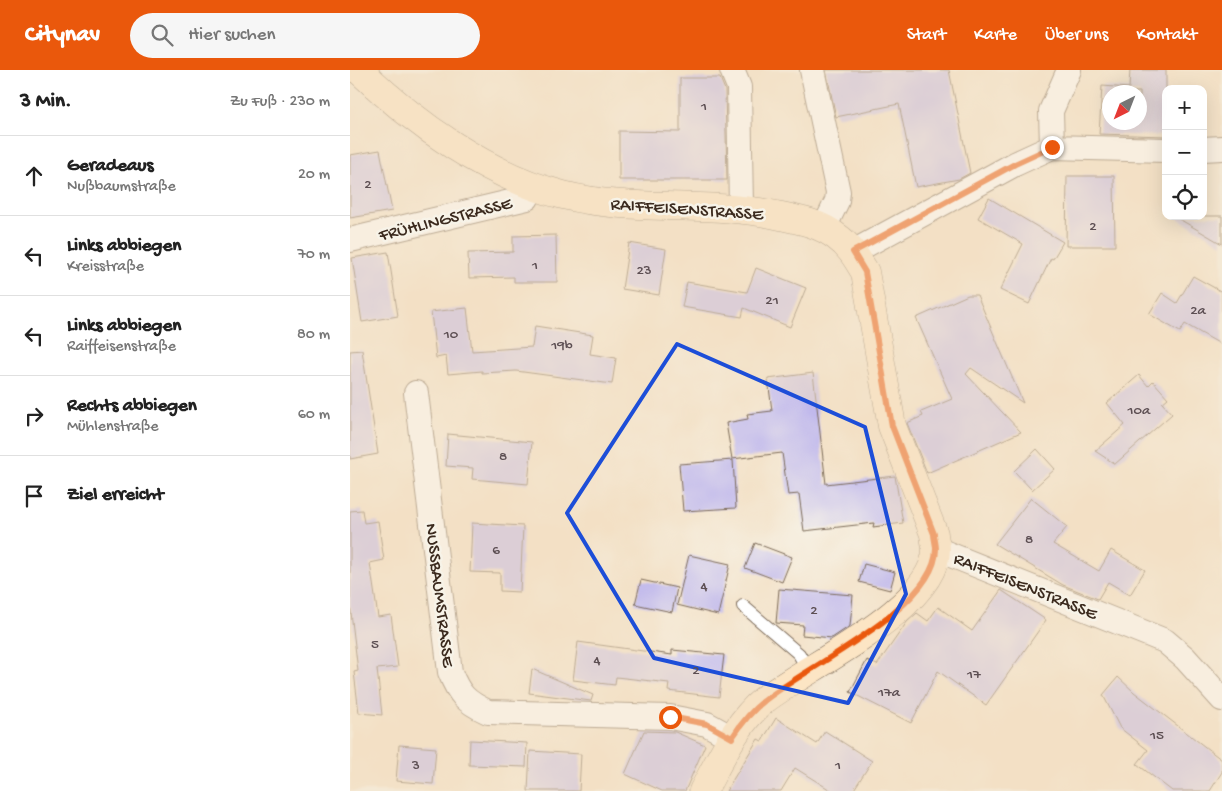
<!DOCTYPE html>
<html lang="de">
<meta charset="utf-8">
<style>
body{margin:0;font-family:"Gochi Hand",sans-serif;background:#f6f6f6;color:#222}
.controls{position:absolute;right:15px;top:15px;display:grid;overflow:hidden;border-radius:10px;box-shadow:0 5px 20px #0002}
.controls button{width:45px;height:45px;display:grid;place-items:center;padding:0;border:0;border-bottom:1px solid #e0e0e0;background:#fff;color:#222;font:25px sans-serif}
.compass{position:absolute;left:752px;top:15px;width:45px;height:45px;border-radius:50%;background:#fff;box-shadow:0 5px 20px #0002;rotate:222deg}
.stop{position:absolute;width:15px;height:15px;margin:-11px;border:4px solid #ea580c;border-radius:50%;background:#fff}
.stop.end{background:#ea580c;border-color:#fff;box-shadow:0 1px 5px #0008}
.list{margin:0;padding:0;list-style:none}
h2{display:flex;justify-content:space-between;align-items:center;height:65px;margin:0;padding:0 20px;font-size:21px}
h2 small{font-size:16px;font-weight:400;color:#767676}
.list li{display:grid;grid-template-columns:32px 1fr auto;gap:15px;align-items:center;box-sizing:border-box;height:80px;padding:0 20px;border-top:1px solid #e0e0e0}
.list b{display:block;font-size:19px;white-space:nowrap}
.list p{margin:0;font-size:16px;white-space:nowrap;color:#767676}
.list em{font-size:16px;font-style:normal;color:#767676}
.icon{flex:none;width:28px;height:28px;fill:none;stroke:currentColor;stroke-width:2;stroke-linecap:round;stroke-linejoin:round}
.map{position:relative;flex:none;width:872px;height:721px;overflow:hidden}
header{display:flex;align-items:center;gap:30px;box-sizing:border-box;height:70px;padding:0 25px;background:#ea580c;color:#fff}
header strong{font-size:24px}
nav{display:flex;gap:28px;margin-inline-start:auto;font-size:18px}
.search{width:350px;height:45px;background:#f6f6f6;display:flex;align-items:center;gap:12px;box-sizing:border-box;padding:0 18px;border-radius:28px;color:#767676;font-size:19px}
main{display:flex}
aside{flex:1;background:#fff}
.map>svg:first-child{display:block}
.building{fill:#c1b9ec;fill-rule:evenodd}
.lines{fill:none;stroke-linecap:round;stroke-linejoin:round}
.lane-casing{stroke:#7b6a58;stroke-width:14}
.street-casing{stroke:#7b6a58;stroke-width:26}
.secondary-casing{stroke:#7b6a58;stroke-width:29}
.lane{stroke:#fff;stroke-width:12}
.street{stroke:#fff;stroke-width:24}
.secondary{stroke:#fce5c4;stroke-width:28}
.route{stroke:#ea580c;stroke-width:6}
.marked{fill:none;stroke:#1d4ed8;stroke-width:4;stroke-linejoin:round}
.labels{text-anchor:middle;stroke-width:5;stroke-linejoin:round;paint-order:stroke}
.number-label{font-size:15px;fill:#5c4e52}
.street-label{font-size:18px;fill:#3b2a1e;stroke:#f7f3e8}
</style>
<header>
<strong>Citynav</strong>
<div class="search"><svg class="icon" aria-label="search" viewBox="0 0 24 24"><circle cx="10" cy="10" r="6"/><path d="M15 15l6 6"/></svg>Hier suchen</div>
<nav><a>Start</a><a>Karte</a><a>Über uns</a><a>Kontakt</a></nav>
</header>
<main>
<aside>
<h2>3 Min.<small>Zu Fuß · 230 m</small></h2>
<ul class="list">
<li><svg class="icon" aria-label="ahead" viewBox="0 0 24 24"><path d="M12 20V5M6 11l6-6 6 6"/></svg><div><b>Geradeaus</b><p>Nußbaumstraße</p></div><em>20 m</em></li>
<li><svg class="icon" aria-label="left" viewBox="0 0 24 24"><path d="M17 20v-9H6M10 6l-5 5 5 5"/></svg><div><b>Links abbiegen</b><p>Kreisstraße</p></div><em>70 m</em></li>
<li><svg class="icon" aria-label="left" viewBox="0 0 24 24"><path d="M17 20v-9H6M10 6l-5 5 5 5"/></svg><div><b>Links abbiegen</b><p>Raiffeisenstraße</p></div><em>80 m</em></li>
<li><svg class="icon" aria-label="right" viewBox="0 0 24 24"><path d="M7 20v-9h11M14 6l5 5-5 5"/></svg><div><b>Rechts abbiegen</b><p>Mühlenstraße</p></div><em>60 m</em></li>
<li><svg class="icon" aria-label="arrive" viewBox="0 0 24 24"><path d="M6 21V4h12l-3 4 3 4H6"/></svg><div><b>Ziel erreicht</b></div></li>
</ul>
</aside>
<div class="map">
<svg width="872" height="721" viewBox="0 0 872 721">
<rect width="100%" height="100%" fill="#f7f3e8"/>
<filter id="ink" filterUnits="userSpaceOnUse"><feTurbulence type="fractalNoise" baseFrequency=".02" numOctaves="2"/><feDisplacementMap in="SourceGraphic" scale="10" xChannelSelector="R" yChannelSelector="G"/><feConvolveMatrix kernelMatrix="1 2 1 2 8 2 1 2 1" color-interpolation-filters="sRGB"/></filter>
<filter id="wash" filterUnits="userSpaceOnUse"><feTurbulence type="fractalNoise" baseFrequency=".0096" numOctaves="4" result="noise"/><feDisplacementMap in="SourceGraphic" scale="20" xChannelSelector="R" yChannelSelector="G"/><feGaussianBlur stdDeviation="1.12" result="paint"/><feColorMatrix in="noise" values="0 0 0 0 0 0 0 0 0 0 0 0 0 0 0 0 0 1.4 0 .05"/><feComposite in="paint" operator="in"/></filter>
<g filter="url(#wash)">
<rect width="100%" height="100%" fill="#f3e0c5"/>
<g id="blocks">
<!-- building -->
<path class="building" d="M476,0H599L620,103L609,109L566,117L549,34L486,47Z
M780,0H816V66L749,64L752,16L779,18ZM760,22H790V52H760Z
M330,8H370L375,20L377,110H269V61L330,62Z
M30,80L42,141L0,148V85Z
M717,106H764L765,176H716Z
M639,128L713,172L703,189L701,188L679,234L650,220L673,174L628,148Z
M824,146H872V174Z
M206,165L207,212H164V207L119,208L118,183L163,182V166Z
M279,173L316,179L309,225L272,219Z
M38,182L48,246L12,252L2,188Z
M406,198L456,218L440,257L394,238L392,247L332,237L337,212L397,222Z
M843,206L872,222V275L835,254L830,262L799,244L812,223L827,233Z
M618,225H627L673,333L621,298L616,304L671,362L577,403L557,353L573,346L571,342L602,329L566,248Z
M117,238L122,281L182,277L185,256L243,265L240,284L266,288L262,314L166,301L132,303V301L98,304L96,286L86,288L81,242Z
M12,280L28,384L0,389V281Z
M463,303L476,414L545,406L553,453L523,457L524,453L454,461L449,424L438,425L432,383L382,389L376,353L398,349L397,344L422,341L418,309Z
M789,305L798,316L803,311L818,328L812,333L822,344L765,394L745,381L775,355L757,333Z
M98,364L182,372L178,414L122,409L123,398L96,396Z
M687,379L705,399L682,420L664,401Z
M383,390L386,438L333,441L329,394Z
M681,428L717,457L703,474L749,501L761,480L795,500L780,525L758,512L748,529L713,515L645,474Z
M12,440L14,453L28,451L34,490L20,493L28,547L41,545L48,597L27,599L32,645L9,643L4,602L8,601L0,534V441Z
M122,453L173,456L170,522L150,521V503L120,502Z
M405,473L442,487L432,512L395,498Z
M339,485L380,494L368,545L327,535Z
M514,494L545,502L540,520L509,512Z
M291,510L327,518L322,542L285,534Z
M429,519L503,525L500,556L482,568L452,565L453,555L426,553Z
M651,520L696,550L636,635L588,601L561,653L500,622L517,590L527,595L557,552L567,543L578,551L588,537L622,561Z
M228,572L322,585V580L374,585L369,627L318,621L319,613L266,607L265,615L223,610Z
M182,599L243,625L241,631L179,623Z
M768,607L784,622L872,690V702L860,721H822L787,694L798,680L770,658L753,625Z
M426,648L467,674L475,661L522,691L503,721H482L445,698L431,721H376L408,669L412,671Z
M294,661L325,662L355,675L335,721H312L275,704Z
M120,670L177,673L176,697L119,695Z
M49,675L86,678L83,714L46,711Z
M180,681L231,684L229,721H178Z"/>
</g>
</g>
<g filter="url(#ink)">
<use href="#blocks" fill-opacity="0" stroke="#7b6a58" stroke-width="1"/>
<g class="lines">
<!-- lane casing -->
<g class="lane-casing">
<path id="lane" d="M393,536L449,584L458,600"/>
</g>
<!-- street casing -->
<g class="street-casing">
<path id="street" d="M382,0L389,17L391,138
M462,0L488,122L487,131L474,158
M702,77L701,41L719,0
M853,79L872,78
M0,170L177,128L182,116
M503,182L665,94L702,77L816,80
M66,323L100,602C109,625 116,632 138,642L320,647L357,654L382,668
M586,479L815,571L835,588L872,629"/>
</g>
<!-- secondary casing -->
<g class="secondary-casing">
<path id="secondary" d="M9,0C64,53 137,106 213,125C283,143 359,130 431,146C451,150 471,154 487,167C500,176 507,189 515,202L542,356L584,464C584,468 586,474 586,479C586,538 456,597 414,630C386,653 370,690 353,721"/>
</g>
<!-- lane -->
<use href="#lane" class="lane"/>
<!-- street -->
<use href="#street" class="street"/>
<!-- secondary -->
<use href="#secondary" class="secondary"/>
</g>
</g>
<g class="lines" filter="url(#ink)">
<!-- route -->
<path class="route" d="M320,647L357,654L382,668C391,654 401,641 414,631C455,597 586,538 586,479C586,474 584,468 584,464L542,356L515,202L503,182L665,94L702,77"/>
</g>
<!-- marked area -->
<path d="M0 0H872V721H0ZM327,274L515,357L556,524L498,633L304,588L217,443Z" fill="#f3e0c5" fill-opacity=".55" fill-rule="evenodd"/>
<path class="marked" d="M327,274L515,357L556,524L498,633L304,588L217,443Z"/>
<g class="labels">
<!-- number labels -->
<g class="number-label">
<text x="354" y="40">1</text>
<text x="18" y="118">2</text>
<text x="743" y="160">2</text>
<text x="185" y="199">1</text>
<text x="294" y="204">23</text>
<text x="422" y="234">21</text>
<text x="848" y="244">2a</text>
<text x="101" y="268">10</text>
<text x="212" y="279">19b</text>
<text x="789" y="344">10a</text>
<text x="153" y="390">8</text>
<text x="679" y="473">8</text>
<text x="146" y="484">6</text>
<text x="354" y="520">4</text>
<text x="464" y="544">2</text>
<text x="25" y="578">5</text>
<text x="247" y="594">4</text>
<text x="346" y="604">2</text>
<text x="624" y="608">17</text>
<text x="539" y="626">17a</text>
<text x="807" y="669">15</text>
<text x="66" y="699">3</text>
<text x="488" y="699">1</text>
</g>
<!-- street labels -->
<g class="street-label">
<text transform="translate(337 138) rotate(4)" y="6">RAIFFEISENSTRASSE</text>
<text transform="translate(95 148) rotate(-14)" y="6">FRÜHLINGSTRASSE</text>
<text transform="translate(676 515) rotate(22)" y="6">RAIFFEISENSTRASSE</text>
<text transform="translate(91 525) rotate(83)" y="6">NUSSBAUMSTRASSE</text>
</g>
</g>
</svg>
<div class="controls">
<button>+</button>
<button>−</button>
<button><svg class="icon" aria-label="locate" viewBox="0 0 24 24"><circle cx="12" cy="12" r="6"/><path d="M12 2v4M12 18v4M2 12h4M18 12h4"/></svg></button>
</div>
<svg class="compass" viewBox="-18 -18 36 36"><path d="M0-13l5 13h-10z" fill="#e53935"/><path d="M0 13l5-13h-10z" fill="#767676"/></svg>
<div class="stop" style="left:320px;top:647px"></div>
<div class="stop end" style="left:702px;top:77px"></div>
</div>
</main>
